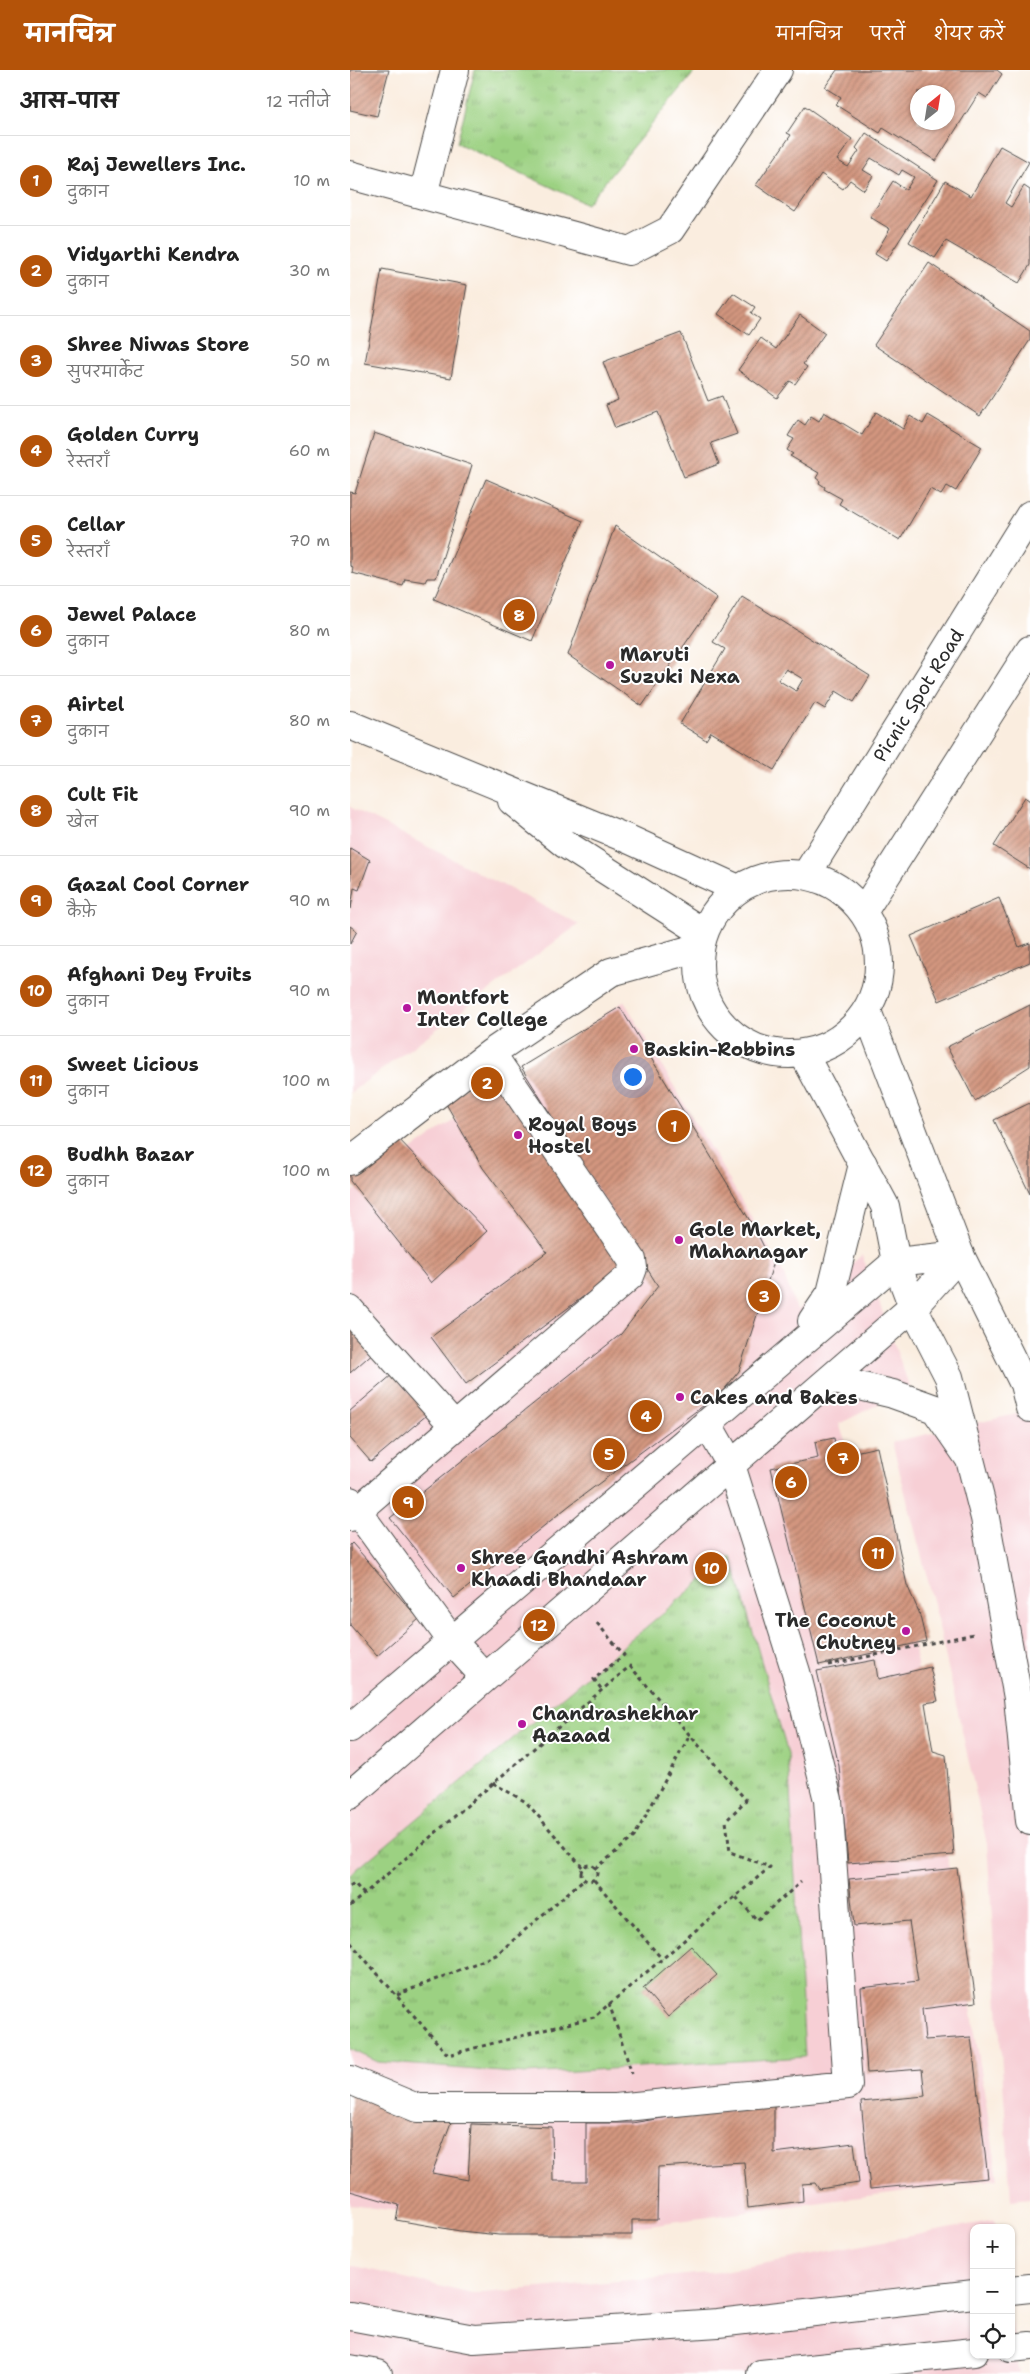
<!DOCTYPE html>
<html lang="hi">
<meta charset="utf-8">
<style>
body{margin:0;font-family:"Shantell Sans","Playpen Sans Deva",sans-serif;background:#f6f6f6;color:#222}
.controls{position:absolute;right:15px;bottom:15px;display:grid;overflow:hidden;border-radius:10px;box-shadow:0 1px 4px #0004}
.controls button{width:45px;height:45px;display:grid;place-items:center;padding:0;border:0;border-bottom:1px solid #e0e0e0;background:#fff;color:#222;font:25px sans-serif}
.compass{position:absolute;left:560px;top:15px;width:45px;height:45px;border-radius:50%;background:#fff;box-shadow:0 1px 4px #0004;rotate:30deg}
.you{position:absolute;left:282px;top:1006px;width:18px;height:18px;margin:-12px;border:4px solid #fff;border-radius:50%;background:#1a73e8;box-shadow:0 0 0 8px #1a73e833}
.badge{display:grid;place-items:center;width:32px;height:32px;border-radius:50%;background:#b45309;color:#fff;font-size:16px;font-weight:700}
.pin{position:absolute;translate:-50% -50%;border:2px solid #fff;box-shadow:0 1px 5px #0006}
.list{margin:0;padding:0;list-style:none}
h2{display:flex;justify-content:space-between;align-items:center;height:65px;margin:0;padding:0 20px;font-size:21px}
h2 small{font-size:16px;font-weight:400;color:#767676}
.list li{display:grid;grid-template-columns:32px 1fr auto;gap:15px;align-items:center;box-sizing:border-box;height:90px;padding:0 20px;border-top:1px solid #e0e0e0}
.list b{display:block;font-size:19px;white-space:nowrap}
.list p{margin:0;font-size:16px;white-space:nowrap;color:#767676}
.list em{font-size:16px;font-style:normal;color:#767676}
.icon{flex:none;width:28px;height:28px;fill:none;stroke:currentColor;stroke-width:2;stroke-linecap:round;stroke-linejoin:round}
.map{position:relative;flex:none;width:680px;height:2304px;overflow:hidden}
header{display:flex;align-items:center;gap:30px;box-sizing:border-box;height:70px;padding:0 25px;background:#b45309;color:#fff}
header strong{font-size:24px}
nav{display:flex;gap:28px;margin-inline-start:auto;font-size:18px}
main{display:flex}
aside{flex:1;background:#fff}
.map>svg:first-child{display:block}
.built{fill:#f7cfd5}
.park{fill:url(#park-tufts);stroke:#647e56}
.building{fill:url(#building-hatch);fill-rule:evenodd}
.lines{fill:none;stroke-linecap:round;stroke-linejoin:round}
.street-casing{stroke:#4a4846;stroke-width:30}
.secondary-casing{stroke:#4a4846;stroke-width:30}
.path{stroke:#4a4846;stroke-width:3;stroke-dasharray:4 4;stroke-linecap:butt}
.street{stroke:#fff;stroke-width:28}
.secondary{stroke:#fff;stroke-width:28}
.poi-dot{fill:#b5179e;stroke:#fff;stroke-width:2}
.labels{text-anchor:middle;stroke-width:4;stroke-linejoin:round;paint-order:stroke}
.poi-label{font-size:19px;font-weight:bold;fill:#2b2b2b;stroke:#fff;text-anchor:start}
.street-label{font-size:19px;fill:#2b2b2b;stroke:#fff}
</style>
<header>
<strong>मानचित्र</strong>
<nav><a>मानचित्र</a><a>परतें</a><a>शेयर करें</a></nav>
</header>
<main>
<aside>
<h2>आस-पास<small>12 नतीजे</small></h2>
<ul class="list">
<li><span class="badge">1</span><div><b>Raj Jewellers Inc.</b><p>दुकान</p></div><em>10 m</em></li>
<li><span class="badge">2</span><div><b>Vidyarthi Kendra</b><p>दुकान</p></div><em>30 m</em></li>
<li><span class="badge">3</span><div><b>Shree Niwas Store</b><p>सुपरमार्केट</p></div><em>50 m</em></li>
<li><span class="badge">4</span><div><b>Golden Curry</b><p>रेस्तराँ</p></div><em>60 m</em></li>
<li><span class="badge">5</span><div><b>Cellar</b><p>रेस्तराँ</p></div><em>70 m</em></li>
<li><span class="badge">6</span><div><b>Jewel Palace</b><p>दुकान</p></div><em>80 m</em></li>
<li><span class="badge">7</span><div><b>Airtel</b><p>दुकान</p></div><em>80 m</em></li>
<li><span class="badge">8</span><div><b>Cult Fit</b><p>खेल</p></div><em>90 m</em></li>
<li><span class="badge">9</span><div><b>Gazal Cool Corner</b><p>कैफ़े</p></div><em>90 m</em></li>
<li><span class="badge">10</span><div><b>Afghani Dey Fruits</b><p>दुकान</p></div><em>90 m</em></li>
<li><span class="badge">11</span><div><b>Sweet Licious</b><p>दुकान</p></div><em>100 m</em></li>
<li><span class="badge">12</span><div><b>Budhh Bazar</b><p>दुकान</p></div><em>100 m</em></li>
</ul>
</aside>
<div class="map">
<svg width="680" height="2304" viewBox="0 0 680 2304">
<defs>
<pattern id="park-tufts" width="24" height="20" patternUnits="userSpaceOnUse" patternTransform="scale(1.25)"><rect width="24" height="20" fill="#9cd182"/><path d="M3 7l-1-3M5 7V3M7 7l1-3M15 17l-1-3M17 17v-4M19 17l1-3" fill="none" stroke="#7faa6b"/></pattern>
<pattern id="building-hatch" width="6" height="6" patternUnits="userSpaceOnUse" patternTransform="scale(1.25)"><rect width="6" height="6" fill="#d3967f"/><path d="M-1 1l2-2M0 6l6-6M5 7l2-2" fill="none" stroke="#ab7b68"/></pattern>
</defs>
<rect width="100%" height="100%" fill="#fff"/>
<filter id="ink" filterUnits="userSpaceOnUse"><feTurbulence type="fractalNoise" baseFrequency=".02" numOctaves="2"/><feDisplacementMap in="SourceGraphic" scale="10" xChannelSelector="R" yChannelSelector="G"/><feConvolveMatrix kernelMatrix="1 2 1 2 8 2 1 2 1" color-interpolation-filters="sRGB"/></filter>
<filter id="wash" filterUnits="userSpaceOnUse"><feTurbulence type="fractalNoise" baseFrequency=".0096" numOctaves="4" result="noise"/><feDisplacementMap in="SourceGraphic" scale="20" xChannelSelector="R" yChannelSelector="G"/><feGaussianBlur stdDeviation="1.12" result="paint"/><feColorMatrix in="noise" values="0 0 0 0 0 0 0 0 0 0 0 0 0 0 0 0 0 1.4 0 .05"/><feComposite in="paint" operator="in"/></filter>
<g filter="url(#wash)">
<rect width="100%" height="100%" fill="#faeddf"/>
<!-- built -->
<path class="built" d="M0,737L229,854L0,1023Z
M274,931L432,1200L447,1240L512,1185L560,1318L489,1354L559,1543L648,2109L229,2164L0,2135V1123Z
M680,1341V2128L661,2130L637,1774L584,1534L542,1372Z
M645,2150L646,2158H624V2285H661V2251L670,2304H0V2195L122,2224L369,2202Z"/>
<!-- park -->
<path class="park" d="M125,0H346L237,134L107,73Z
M381,1486L438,1684L455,1987L176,2004L28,1992L0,1979V1805Z"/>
<g id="blocks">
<!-- building -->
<path class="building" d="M0,0H39L27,46L0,40Z
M487,0H647L652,4L637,28L629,23L586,91L533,58L530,63L486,35L491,27L475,17ZM568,22H598V52H568Z
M455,36L502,69L487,90L498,97L509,81L506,78L516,63L588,110L536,191L525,184L540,159L520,147L543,111L556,120L564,107L552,100L549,105L521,88L513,100L523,106L514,120L500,110L493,119L471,104L445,142L406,115L441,65L437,63Z
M650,76L679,92L655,133L661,137L674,116L680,120V195L669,213L596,171L585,188L559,172L595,111L621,126Z
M579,193L680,261V270L630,346L524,275Z
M32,199L117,215L101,308L15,293Z
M383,223L405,237L401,243L410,249L399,265L368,244Z
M450,245L475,263L453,294L457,297L445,314L440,311L427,328L388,300L411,268L426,279Z
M331,263L358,331L372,326L387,364L361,373L369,394L334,407L308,342L265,358L256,335L268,330L253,292Z
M474,342L512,365L526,342L553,359L560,346L573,354L578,345L632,377L606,421L597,416L591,425L580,419L550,470L489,434L492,429L474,419L475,417L469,413L470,411L466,408L469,403L440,386L443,384L437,380L444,369L438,366L448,350L455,355L461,346L469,351Z
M24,363L122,395L86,508H77L75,512L55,509L53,516L2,503L3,497L0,496V422L5,423Z
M136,409L233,451L182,571L84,529Z
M265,456L367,528L292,636L218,585Z
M392,526L520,606L504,632L486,621L475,639L465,633L424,700L361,662L356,670L330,654L375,579L363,572ZM436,599L453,609L446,621L428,610Z
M675,727L680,730V799L644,776Z
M0,778L20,790L9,820L4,818L1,839Z
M649,828L669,877L680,873V892L589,931L561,866Z
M0,856L7,861L0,874Z
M680,935V996L625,1031L597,977Z
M270,937L405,1159L423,1195L389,1301L373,1321L220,1435L104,1528L40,1448L271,1264L308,1216L171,997Z
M140,1000L277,1194L116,1314L81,1267L197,1182L133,1098L95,1032Z
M680,1033V1124L644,1050Z
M46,1066L137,1161L81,1213L0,1111V1100Z
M0,1252L25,1281L0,1303Z
M43,1304L78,1344L21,1392L0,1368V1341Z
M484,1368L487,1386L527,1377L557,1515L569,1542L576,1571L469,1595L421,1398L468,1388L465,1372Z
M2,1473L69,1549L27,1586L0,1555V1475Z
M525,1590L528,1609L580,1597L588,1631L575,1633L583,1681L596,1685L604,1785L498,1793L489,1696L467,1601Z
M607,1798L626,1932L572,1939L575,1970L621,1967L638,2108L520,2119L511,2032L575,2026L572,1999L517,2003L511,1918L568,1911L559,1851L504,1856L499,1809Z
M341,1876L367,1905L318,1947L293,1918Z
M0,2021L103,2047L82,2103L118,2110L121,2054L202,2057L203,2111H236V2053H282L337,2044L424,2035V2083L504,2073L509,2113L469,2119L465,2113L452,2114L453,2131L398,2138L394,2092L308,2097L307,2150H282V2165H149L110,2161L46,2150L49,2135L0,2121Z"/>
</g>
</g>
<g filter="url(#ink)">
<use href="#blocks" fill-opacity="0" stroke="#4a4846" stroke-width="1"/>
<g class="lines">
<!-- street casing -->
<g class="street-casing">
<path id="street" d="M0,105L279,181L320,160L428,0
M73,125L105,0
M0,1091L141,983L261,902L350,877
M0,1240L105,1357
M462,1251L481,1223L513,1094
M480,1309L543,1324L585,1339L619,1388
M0,1431L102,1571L135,1607
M0,1447L280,1206L283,1198L282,1190L141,983
M0,1658L546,1192L610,1185
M0,1725L563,1237L610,1185
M0,2010L67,2038H265L498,2015L478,1730L446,1602L381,1395L357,1353"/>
</g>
<!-- secondary casing -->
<g class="secondary-casing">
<path id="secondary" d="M0,655L278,769L388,819
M162,731L215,774L354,863
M349 894a90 90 0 1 1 180 0a90 90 0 1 1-180 0Z
M456,805L680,445
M513,842L680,580
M517,941L610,1185L674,1314L680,1338
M453,983L535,1136L546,1192L563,1237L599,1307L635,1448L668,1628L680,1751
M661,2220L680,2218
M0,2246L124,2269L368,2253L624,2224
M661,2278L680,2276
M0,2299L28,2304
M411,2304L624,2282"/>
</g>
<!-- path -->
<path class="path" d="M247,1553L274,1585L244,1609L252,1620
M478,1595L624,1564
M143,1713L176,1732L233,1798
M231 1803a8 8 0 1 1 16 0a8 8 0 1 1-16 0Z
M245,1799L284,1767L340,1665
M244,1810L312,1889
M0,1816L4,1813L14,1824
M386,1827L407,1850L451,1812
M0,1836L280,1596L396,1730L376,1751L380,1782L420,1797L244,1947L98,1985L0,1872
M47,1925L146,1885L234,1809
M259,1933L282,2004"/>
<!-- street -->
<use href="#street" class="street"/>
<!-- secondary -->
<use href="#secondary" class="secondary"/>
</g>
</g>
<!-- markers -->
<g class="poi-dot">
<circle cx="260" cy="595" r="5"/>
<circle cx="57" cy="938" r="5"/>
<circle cx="284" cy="979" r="5"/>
<circle cx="168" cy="1065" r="5"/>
<circle cx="329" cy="1170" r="5"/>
<circle cx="330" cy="1327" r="5"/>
<circle cx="111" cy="1498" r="5"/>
<circle cx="556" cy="1561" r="5"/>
<circle cx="172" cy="1654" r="5"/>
</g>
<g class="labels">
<!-- poi labels -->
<g class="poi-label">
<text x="270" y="591">Maruti<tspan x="270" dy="22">Suzuki Nexa</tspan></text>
<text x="67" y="934">Montfort<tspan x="67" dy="22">Inter College</tspan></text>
<text x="294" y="986">Baskin-Robbins</text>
<text x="178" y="1061">Royal Boys<tspan x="178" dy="22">Hostel</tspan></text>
<text x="339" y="1166">Gole Market,<tspan x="339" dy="22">Mahanagar</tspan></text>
<text x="340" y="1334">Cakes and Bakes</text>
<text x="121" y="1494">Shree Gandhi Ashram<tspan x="121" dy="22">Khaadi Bhandaar</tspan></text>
<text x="546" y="1557" text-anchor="end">The Coconut<tspan x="546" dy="22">Chutney</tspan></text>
<text x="182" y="1650">Chandrashekhar<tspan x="182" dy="22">Aazaad</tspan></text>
</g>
<!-- street labels -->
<g class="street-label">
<text transform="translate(568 625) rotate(-58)" y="7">Picnic Spot Road</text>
</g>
</g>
</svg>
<div class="controls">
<button>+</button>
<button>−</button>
<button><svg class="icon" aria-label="locate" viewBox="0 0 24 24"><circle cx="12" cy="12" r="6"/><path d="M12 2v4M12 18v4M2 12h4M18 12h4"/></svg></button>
</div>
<svg class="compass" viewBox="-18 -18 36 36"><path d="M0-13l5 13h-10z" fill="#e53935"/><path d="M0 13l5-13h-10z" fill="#767676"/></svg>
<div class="you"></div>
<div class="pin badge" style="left:324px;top:1056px">1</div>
<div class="pin badge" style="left:137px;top:1013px">2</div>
<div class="pin badge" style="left:414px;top:1226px">3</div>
<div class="pin badge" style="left:296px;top:1346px">4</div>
<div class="pin badge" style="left:259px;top:1384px">5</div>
<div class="pin badge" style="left:441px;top:1412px">6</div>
<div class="pin badge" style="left:493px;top:1388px">7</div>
<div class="pin badge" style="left:169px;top:545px">8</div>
<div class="pin badge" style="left:58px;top:1432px">9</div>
<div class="pin badge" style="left:361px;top:1498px">10</div>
<div class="pin badge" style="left:528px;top:1483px">11</div>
<div class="pin badge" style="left:189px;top:1555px">12</div>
</div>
</main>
